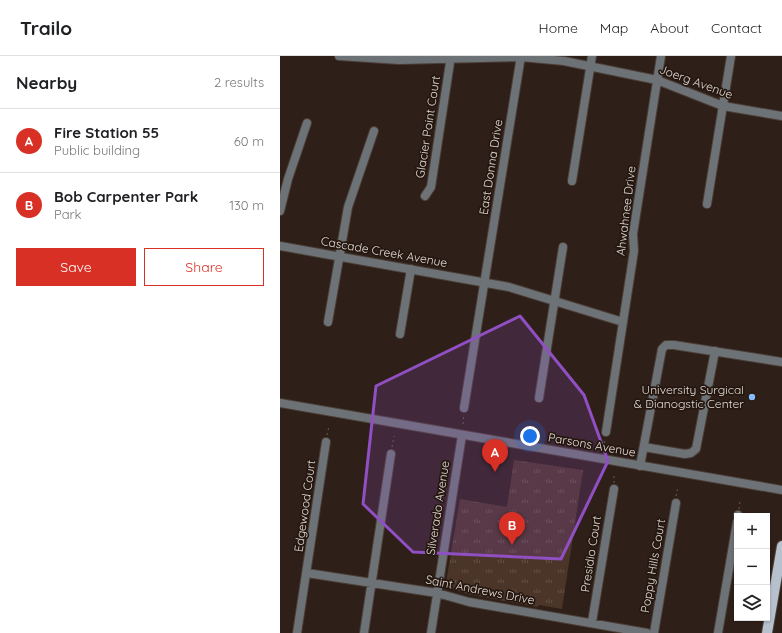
<!DOCTYPE html>
<meta charset="utf-8">
<style>
body{margin:0;font-family:Quicksand,sans-serif;background:#f2f2f2;color:#202124}
.controls{position:absolute;right:12px;bottom:12px;display:grid;overflow:hidden;border-radius:0px;box-shadow:0 1px 3px #0004}
.controls button{width:36px;height:36px;display:grid;place-items:center;padding:0;border:0;border-bottom:1px solid #e0e0e0;background:#fff;color:#202124;font:20px sans-serif}
.you{position:absolute;left:250px;top:380px;width:14px;height:14px;margin:-10px;border:3px solid #fff;border-radius:50%;background:#1a73e8;box-shadow:0 0 0 6px #1a73e833}
.badge{display:grid;place-items:center;width:26px;height:26px;border-radius:50%;background:#d93025;color:#fff;font-size:13px;font-weight:700}
.pin{position:absolute;translate:-50% -33px;filter:drop-shadow(0 1px 2px #0008)}
.pin::after{content:'';position:absolute;top:21px;width:14px;height:12px;background:inherit;clip-path:polygon(0 0,100% 0,50% 100%)}
.list{margin:0;padding:0;list-style:none}
h2{display:flex;justify-content:space-between;align-items:center;height:52px;margin:0;padding:0 16px;font-size:17px}
h2 small{font-size:13px;font-weight:400;color:#757577}
.list li{display:grid;grid-template-columns:26px 1fr auto;gap:12px;align-items:center;box-sizing:border-box;height:64px;padding:0 16px;border-top:1px solid #e0e0e0}
.list b{display:block;font-size:15px;white-space:nowrap}
.list p{margin:0;font-size:13px;white-space:nowrap;color:#757577}
.list em{font-size:13px;font-style:normal;color:#757577}
.actions{display:flex;gap:8px;padding:12px 16px}
.actions a{flex:1;padding:9px 0;border:1px solid #d93025;border-radius:0px;text-align:center;font-size:14px;color:#d93025}
.actions .main{background:#d93025;color:#fff}
.icon{flex:none;width:22px;height:22px;fill:none;stroke:currentColor;stroke-width:2;stroke-linecap:round;stroke-linejoin:round}
.map{position:relative;flex:none;width:502px;height:577px;overflow:hidden}
header{display:flex;align-items:center;gap:24px;box-sizing:border-box;height:56px;padding:0 20px;background:#fff;border-bottom:1px solid #e0e0e0}
header strong{font-size:19px}
nav{display:flex;gap:22px;margin-inline-start:auto;font-size:14px}
main{display:flex}
aside{flex:1;background:#fff}
.map>svg:first-child{display:block}
.park{fill:url(#park-tufts)}
.lines{fill:none;stroke-linecap:round;stroke-linejoin:round}
.minor-casing{stroke:#4b3e37;stroke-width:10}
.major-casing{stroke:#4b3e37;stroke-width:12}
.path{stroke:#685b55;stroke-width:1;stroke-dasharray:2 3;stroke-linecap:butt}
.minor{stroke:#6d7277;stroke-width:8}
.major{stroke:#b7c1cd;stroke-width:10}
.marked{fill:#904fc3;fill-opacity:0.2;stroke:#904fc3;stroke-width:3;stroke-linejoin:round}
.poi-dot{fill:#85bbfb;stroke:#241710;stroke-width:1.5}
.labels{text-anchor:middle;stroke-width:3.5;stroke-linejoin:round;paint-order:stroke}
.street-label{font-size:12px;fill:#e3d9d5;stroke:#241710}
.poi-label{font-size:12px;fill:#e3d9d5;stroke:#241710;text-anchor:end}
</style>
<header>
<strong>Trailo</strong>
<nav><a>Home</a><a>Map</a><a>About</a><a>Contact</a></nav>
</header>
<main>
<aside>
<h2>Nearby<small>2 results</small></h2>
<ul class="list">
<li><span class="badge">A</span><div><b>Fire Station 55</b><p>Public building</p></div><em>60 m</em></li>
<li><span class="badge">B</span><div><b>Bob Carpenter Park</b><p>Park</p></div><em>130 m</em></li>
</ul>
<div class="actions"><a class="main">Save</a><a>Share</a></div>
</aside>
<div class="map">
<svg width="502" height="577" viewBox="0 0 502 577">
<defs>
<pattern id="park-tufts" width="24" height="20" patternUnits="userSpaceOnUse"><rect width="24" height="20" fill="#4b3428"/><path d="M3 7l-1-3M5 7V3M7 7l1-3M15 17l-1-3M17 17v-4M19 17l1-3" fill="none" stroke="#655146"/></pattern>
</defs>
<rect width="100%" height="100%" fill="#2e2019"/>
<!-- park -->
<path class="park" d="M234,404L303,414L282,553L259,549L257,551L188,538L169,532L166,527L180,443L227,451Z"/>
<g class="lines">
<!-- minor casing -->
<g class="minor-casing">
<path id="minor" d="M59,0L119,4L241,1L284,5L377,24L443,50L502,60
M292,125L312,0
M145,140L151,131L171,0
M427,148L451,0
M0,155L8,123L27,67
M0,190L229,231L343,266
M48,266L68,151L94,75
M120,278L131,213
M259,342L283,191
M0,347L502,434
M184,352L241,0
M326,376L354,195L353,178L381,0
M364,391L405,398L411,397L416,393L435,295
M360,410L382,293L386,289H394L502,306
M458,460V459
M27,517L157,537L189,546L367,577
M312,566L334,433
M17,577L46,386
M84,577L111,398
M151,577L182,379
M374,577L396,447
M438,577L457,466"/>
</g>
<!-- major casing -->
<g class="major-casing">
<path id="major" d="M487,577L502,490"/>
</g>
<!-- path -->
<path class="path" d="M183,368L184,358
M47,379L49,370
M112,391L114,380
M324,392L325,382
M334,427V420
M396,440L398,431
M459,453L460,445"/>
<!-- minor -->
<use href="#minor" class="minor"/>
<!-- major -->
<use href="#major" class="major"/>
</g>
<!-- marked area -->
<path class="marked" d="M240,260L304,339L328,405L281,503L133,496L83,448L96,330Z"/>
<!-- markers -->
<circle class="poi-dot" cx="472" cy="341" r="4"/>
<g class="labels">
<!-- street labels -->
<g class="street-label">
<text transform="translate(416 26) rotate(20)" y="4">Joerg Avenue</text>
<text transform="translate(148 71) rotate(-81)" y="4">Glacier Point Court</text>
<text transform="translate(211 111) rotate(-81)" y="4">East Donna Drive</text>
<text transform="translate(346 155) rotate(-83)" y="4">Ahwahnee Drive</text>
<text transform="translate(104 196) rotate(10)" y="4">Cascade Creek Avenue</text>
<text transform="translate(312 389) rotate(10)" y="4">Parsons Avenue</text>
<text transform="translate(25 450) rotate(-82)" y="4">Edgewood Court</text>
<text transform="translate(158 452) rotate(-81)" y="4">Silverado Avenue</text>
<text transform="translate(311 498) rotate(-81)" y="4">Presidio Court</text>
<text transform="translate(373 510) rotate(-80)" y="4">Poppy Hills Court</text>
<text transform="translate(200 534) rotate(11)" y="4">Saint Andrews Drive</text>
</g>
<!-- poi labels -->
<g class="poi-label">
<text x="464" y="338">University Surgical<tspan x="464" dy="14">&amp; Dianogstic Center</tspan></text>
</g>
</g>
</svg>
<div class="controls">
<button>+</button>
<button>−</button>
<button><svg class="icon" aria-label="layers" viewBox="0 0 24 24"><path d="M12 4l9 5-9 5-9-5zM3 14l9 5 9-5"/></svg></button>
</div>
<div class="you"></div>
<div class="pin badge" style="left:215px;top:416px">A</div>
<div class="pin badge" style="left:232px;top:489px">B</div>
</div>
</main>
